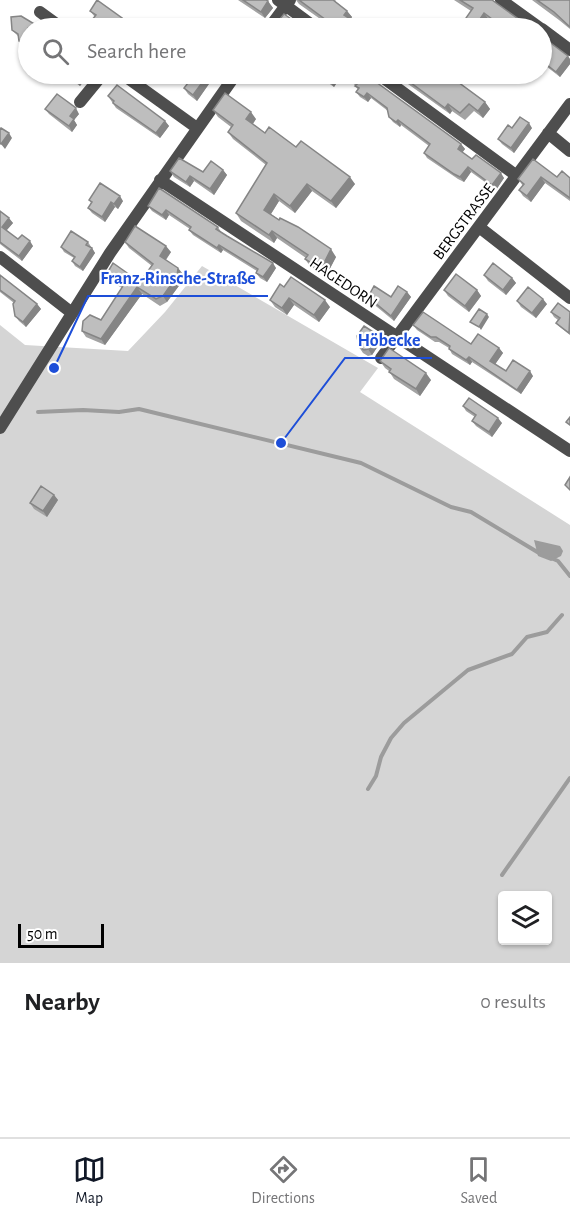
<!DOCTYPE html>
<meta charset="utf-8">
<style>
body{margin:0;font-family:"Alegreya Sans",sans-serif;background:#f6f6f6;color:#202124}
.controls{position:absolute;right:18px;bottom:18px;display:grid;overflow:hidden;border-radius:6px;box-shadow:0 2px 4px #0004}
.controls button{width:54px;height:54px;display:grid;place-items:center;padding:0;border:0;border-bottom:2px solid #e0e0e0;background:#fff;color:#202124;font:30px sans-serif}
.scale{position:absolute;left:18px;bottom:15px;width:86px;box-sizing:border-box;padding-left:6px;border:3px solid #000;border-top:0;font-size:16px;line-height:21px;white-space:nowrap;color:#000;-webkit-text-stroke:4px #fff;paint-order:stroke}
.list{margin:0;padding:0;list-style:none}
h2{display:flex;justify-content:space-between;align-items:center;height:78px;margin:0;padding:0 24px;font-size:26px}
h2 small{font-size:20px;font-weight:400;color:#757577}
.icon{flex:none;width:33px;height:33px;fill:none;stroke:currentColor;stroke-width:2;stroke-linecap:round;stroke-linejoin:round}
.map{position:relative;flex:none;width:570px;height:963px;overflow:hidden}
.search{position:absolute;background:#fff;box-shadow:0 2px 4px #0004;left:18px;right:18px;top:18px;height:66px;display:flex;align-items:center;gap:15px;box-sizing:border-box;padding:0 21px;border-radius:33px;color:#757577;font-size:22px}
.sheet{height:174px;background:#fff}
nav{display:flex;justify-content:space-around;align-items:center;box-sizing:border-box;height:84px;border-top:2px solid #e0e0e0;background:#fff;font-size:16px;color:#757577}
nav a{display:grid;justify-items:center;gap:3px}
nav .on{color:#111827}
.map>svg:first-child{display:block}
.green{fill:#d5d5d5;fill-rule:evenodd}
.water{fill:#9c9c9c}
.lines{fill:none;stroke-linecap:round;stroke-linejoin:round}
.stream{stroke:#9c9c9c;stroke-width:4}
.minor{stroke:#4e4e4e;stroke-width:12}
.wall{fill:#a3a3a3}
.shaded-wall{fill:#858585}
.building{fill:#bebebe;stroke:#858585;stroke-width:1.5}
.labels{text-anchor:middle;stroke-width:4.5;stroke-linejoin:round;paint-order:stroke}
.street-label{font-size:16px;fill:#000;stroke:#fff}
.leader{fill:none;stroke:#1d4ed8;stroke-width:2}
.callout-dot{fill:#1d4ed8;stroke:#fff;stroke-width:2}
.callout-label{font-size:18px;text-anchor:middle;font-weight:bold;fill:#1d4ed8;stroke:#fff;stroke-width:4.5;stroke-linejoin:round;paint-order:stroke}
</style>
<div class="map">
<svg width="570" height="963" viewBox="0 0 570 963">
<rect width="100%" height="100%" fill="#fff"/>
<!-- green -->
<path class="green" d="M202,266L378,368L360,392L570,525V963H0V325L25,345L128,351L165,312ZM502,896H548V940H502Z"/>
<!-- water -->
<path class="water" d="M534,540L560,546L563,551L561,556L551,561L538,556Z"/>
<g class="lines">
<!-- stream -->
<path class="stream" d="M38,412L83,410L119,412L139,409L361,463L451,507L471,512L539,553
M551,558L558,561L570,576
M368,789L376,776L381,757L391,738L404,723L468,670L512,654L527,637L547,632L562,615
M502,875L570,778"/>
<!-- minor -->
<path class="minor" d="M278,0L316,28
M501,0L540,28
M40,12L62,28
M269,28L290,0
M542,29L570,50
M122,74L197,128
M378,74L517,176
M80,102L103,74
M548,133L570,151
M160,180L570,451
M479,227L570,298
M0,257L72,313
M381,358L570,104
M0,428L110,253L236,74"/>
</g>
<!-- wall -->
<path class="wall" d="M238,0H266L273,8L265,18Z
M296,0H336L335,1L347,11L352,17L351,19L364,28H333L299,4Z
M454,0H492L531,28H500L489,20L483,28H476L471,25L466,18L471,11Z
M532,0H570V29L559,20Z
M90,11L122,18L126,23L124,25L128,28H100L92,20L95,17Z
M28,28V49L23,46L19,41V37L12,30Z
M542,49L570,59V64L560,77L542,63Z
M64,74H89L80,86Z
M148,74H169L162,84Z
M321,74H365L461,144L465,149L462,153L472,159L504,178L496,190L471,172L464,182L458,179L427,158L424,153L429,146L401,125L400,127L393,122L389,117L388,111L371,98L368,102L360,97L356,92L358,90L355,85L342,75L334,87L327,82L323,77L324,75Z
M394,74H452L453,75L452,77L485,102L490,109L483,118L474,111L465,120L452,111L450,114Z
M211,81L197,101L188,94L184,88Z
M108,96L165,121L169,126L160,138L116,108Z
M45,109L79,114L74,120L77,125L72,132L49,114Z
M213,110L256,119L253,124L265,133L296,147L355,184L336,208L312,191L295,213L279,201L271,214L336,257L326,276L310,266L305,259L306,258L277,238L274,243L241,221L236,213L266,165L233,139L228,132L231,127L218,117Z
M512,128H532L514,153L502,144L498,139Z
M223,170L227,175L214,195L194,181L190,187L174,177L170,171L203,172Z
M557,177L570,178V201L545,183L531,202L523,196L519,190L523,186L518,179Z
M159,188L218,227L221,232L276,268L267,282L260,278L256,273L257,271L223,250L221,253L193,235L189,230L190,229L169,215L166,220L152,211L148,206Z
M89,200L123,201L118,209L115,207L105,222L92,213L88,208L91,203Z
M0,211L13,223L6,231L18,239L33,246L22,261L0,244Z
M88,242L95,253L83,271L75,266L72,261L74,258L64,252L61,247Z
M125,242L171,252L166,260L183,274L181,283L167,302L160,306L142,294L105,345L86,337L82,331L101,320L122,288L110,281L106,275L140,282L152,266L129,248Z
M0,275L37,304L41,309L26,327L19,321L15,316L14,303L0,292Z
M484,275L512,278L516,283L506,295L488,281Z
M284,287L330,307L319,322L294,305L287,315L275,307L270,300Z
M444,290H477L481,296L469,312L448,296Z
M407,292L411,297L394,321L371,302L368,297H391Z
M517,301L547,304L536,318L521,307Z
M551,312H570V335L560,327L556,323L558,320L554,317Z
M413,325L471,344L499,348L503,353L495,364L506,371L533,376L521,394L472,362L470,365L452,354L449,348L439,342H435L417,330Z
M378,335L382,340L372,355L368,356L363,353L359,347Z
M380,361L431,380L420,396L394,379L389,371L385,368Z
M463,406L502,423L492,437L476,426L472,421L475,417L466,411Z
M54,495L58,500L47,517L34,509L30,503Z"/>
<!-- shaded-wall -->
<path class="shaded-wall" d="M268,1L273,8L265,18L261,12Z
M347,11L352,17L349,21L344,15Z
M484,13L489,20L483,28H478L476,25Z
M122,18L126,23L123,27L119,22Z
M28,39V49L24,44Z
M568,56L570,59V64L560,77L556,72Z
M82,74H89L80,86L76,81Z
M162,74H169L162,84L158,78Z
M336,74H341L342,75L334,87L330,82Z
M207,76L211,81L197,101L193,95Z
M367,93L371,98L368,102L364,97Z
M485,102L490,109L483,118L478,111Z
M448,104L452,111L450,114L445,108Z
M76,108L79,114L74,120L77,125L72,132L69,126L70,116Z
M251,112L256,119L251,126L246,119Z
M398,120L401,125L400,127L396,122Z
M165,121L169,126L160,138L156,133Z
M529,123L532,128L514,153L511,148Z
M9,133L12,138L5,149L1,144Z
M461,144L465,149L461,154L458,149Z
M468,167L471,172L464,182L460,177Z
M223,170L227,175L214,195L210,189Z
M501,173L504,178L496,190L492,185Z
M190,176L194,181L190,187L186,182Z
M350,177L355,184L336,208L331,201Z
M541,177L545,183L531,202L527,196Z
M307,184L312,191L295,213L290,206Z
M274,194L279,201L269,217L264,210Z
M120,196L123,201L118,209L114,204Z
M111,202L115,207L105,222L102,217Z
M166,210L169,215L166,220L162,215Z
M9,218L13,223L5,232L2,227Z
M272,231L277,238L274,243L269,235Z
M30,241L33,246L22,261L19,256Z
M219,245L223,250L221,253L217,248Z
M166,246L171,252L164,262L160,256Z
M92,248L95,253L83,271L80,267Z
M331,249L336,257L326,276L321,269Z
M273,263L276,268L267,282L263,277Z
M178,268L183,274L181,283L167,302L163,296Z
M512,278L516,283L506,295L503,290Z
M137,287L142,294L105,345L101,339Z
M477,290L481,296L469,312L465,306Z
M407,292L411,297L394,321L391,316Z
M289,298L294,305L287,315L282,308Z
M543,299L547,304L536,318L532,313Z
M325,300L330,307L319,322L314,315Z
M37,304L41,309L26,327L23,322Z
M487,314L489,317L481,330L479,327Z
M378,335L382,340L372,355L368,349Z
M499,348L503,353L494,366L490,361Z
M469,357L472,362L470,365L466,360Z
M530,371L533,376L521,394L517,390Z
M426,373L431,380L420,396L416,389Z
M498,418L502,423L492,437L489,432Z
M54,495L58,500L47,517L43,511Z"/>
<!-- building -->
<path class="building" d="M97,0L122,18L119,22L128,28H102L92,20L96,15L90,11Z
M243,0H266L268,1L261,12Z
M299,0H333L347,11L344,15L364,28H337Z
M460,0H492L531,28H504L484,13L476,25L466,18L473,8Z
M537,0H570V27L554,12Z
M284,14L304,28H282L276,24Z
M21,16L41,28H28V39L24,44L19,41L18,34L12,30L11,17Z
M235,24L241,28H232Z
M548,41L568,56L556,72L542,61V49Z
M66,74H82L76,81Z
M152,74H162L158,78Z
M195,74H204L207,76L193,95L184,88Z
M325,74H336L330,82L323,77Z
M343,74H365L461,144L458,149L472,159L476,155L501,173L492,185L468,167L460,177L454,174L424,153L430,144L398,120L396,122L389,117L387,108L367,93L364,97L356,92L359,88L355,86L357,84Z
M399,74H447L485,102L478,111L469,104L460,113L448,104L445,108Z
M117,85L165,121L156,133L113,103L114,101L108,96Z
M225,93L251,112L246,119L265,133L269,127L296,147L301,141L350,177L331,201L307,184L290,206L274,194L264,210L279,220L280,218L298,227L331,249L321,269L305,259L308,255L272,231L269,235L236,213L267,163L228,132L233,125L213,110Z
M57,94L76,108L70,116L74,119L69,126L45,109Z
M520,117L529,123L511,148L498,139L508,125L512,128Z
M1,128L9,133L1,144L0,143V130Z
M179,158L203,172L211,161L223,170L210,189L190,176L186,182L170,171Z
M533,159L557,177L562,171L570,178V198L541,177L527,196L519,190L524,184L518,179Z
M100,183L120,196L114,204L111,202L102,217L88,208L92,202L89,200Z
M159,188L218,227L216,229L227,236L273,263L263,277L256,273L258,269L219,245L217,248L189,230L191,227L166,210L162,215L148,206Z
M0,211L9,218L2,227L18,239L22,235L30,241L19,256L0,242Z
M135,226L166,246L160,256L178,268L177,276L163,296L156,299L137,287L101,339L82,331L83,321L90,315L101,320L123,286L106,275L113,263L140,282L153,264L125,242Z
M71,231L88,242L86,245L92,248L80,267L72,261L75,257L61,247Z
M493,263L512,278L503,290L484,275Z
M456,274L477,290L465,306L444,290Z
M0,275L37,304L23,322L15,316L13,304L15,301L0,290Z
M291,277L325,300L314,315L289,298L282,308L270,300L280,284L284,287Z
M374,286L391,297L398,286L407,292L391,316L368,297Z
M528,287L543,299L532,313L517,301Z
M558,303L570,312L569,333L556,323L560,318L551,312Z
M479,309L487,314L479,327L470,322Z
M423,312L471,344L478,334L499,348L490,361L506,371L513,360L530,371L517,390L469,357L466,360L449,349L450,346L436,337H431L413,325Z
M364,326L378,335L368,349L364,350L359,347L357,336Z
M389,348L426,373L416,389L389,372L391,369L380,361Z
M469,398L498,418L489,432L472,421L476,415L463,406Z
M570,417V425L566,422Z
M570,477V490L565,485Z
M41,486L54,495L43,511L30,503Z"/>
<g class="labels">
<!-- street labels -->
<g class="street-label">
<text transform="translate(463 221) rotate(-53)" y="6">BERGSTRASSE</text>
<text transform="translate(344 282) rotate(34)" y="6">HAGEDORN</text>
</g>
</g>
<!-- callouts -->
<path class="leader" d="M54 368L88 296H268M281 443L345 358H432"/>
<g class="callout-dot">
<circle cx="54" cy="368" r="6"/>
<circle cx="281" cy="443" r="6"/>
</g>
<g class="callout-label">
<text x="178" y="284">Franz-Rinsche-Straße</text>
<text x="389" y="346">Höbecke</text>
</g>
</svg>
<div class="controls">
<button><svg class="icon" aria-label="layers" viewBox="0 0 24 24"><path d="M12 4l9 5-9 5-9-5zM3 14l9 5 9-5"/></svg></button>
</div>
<div class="scale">50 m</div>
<div class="search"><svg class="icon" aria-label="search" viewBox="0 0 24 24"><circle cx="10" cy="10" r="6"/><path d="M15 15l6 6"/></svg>Search here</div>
</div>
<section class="sheet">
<h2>Nearby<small>0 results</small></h2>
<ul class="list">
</ul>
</section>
<nav>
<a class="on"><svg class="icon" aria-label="map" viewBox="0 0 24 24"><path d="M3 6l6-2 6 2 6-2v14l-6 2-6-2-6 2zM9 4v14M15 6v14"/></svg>Map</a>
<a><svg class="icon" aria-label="directions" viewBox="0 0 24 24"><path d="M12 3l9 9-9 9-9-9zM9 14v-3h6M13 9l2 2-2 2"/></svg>Directions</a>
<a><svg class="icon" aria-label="saved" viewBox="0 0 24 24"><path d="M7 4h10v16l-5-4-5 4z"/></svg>Saved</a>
</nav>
